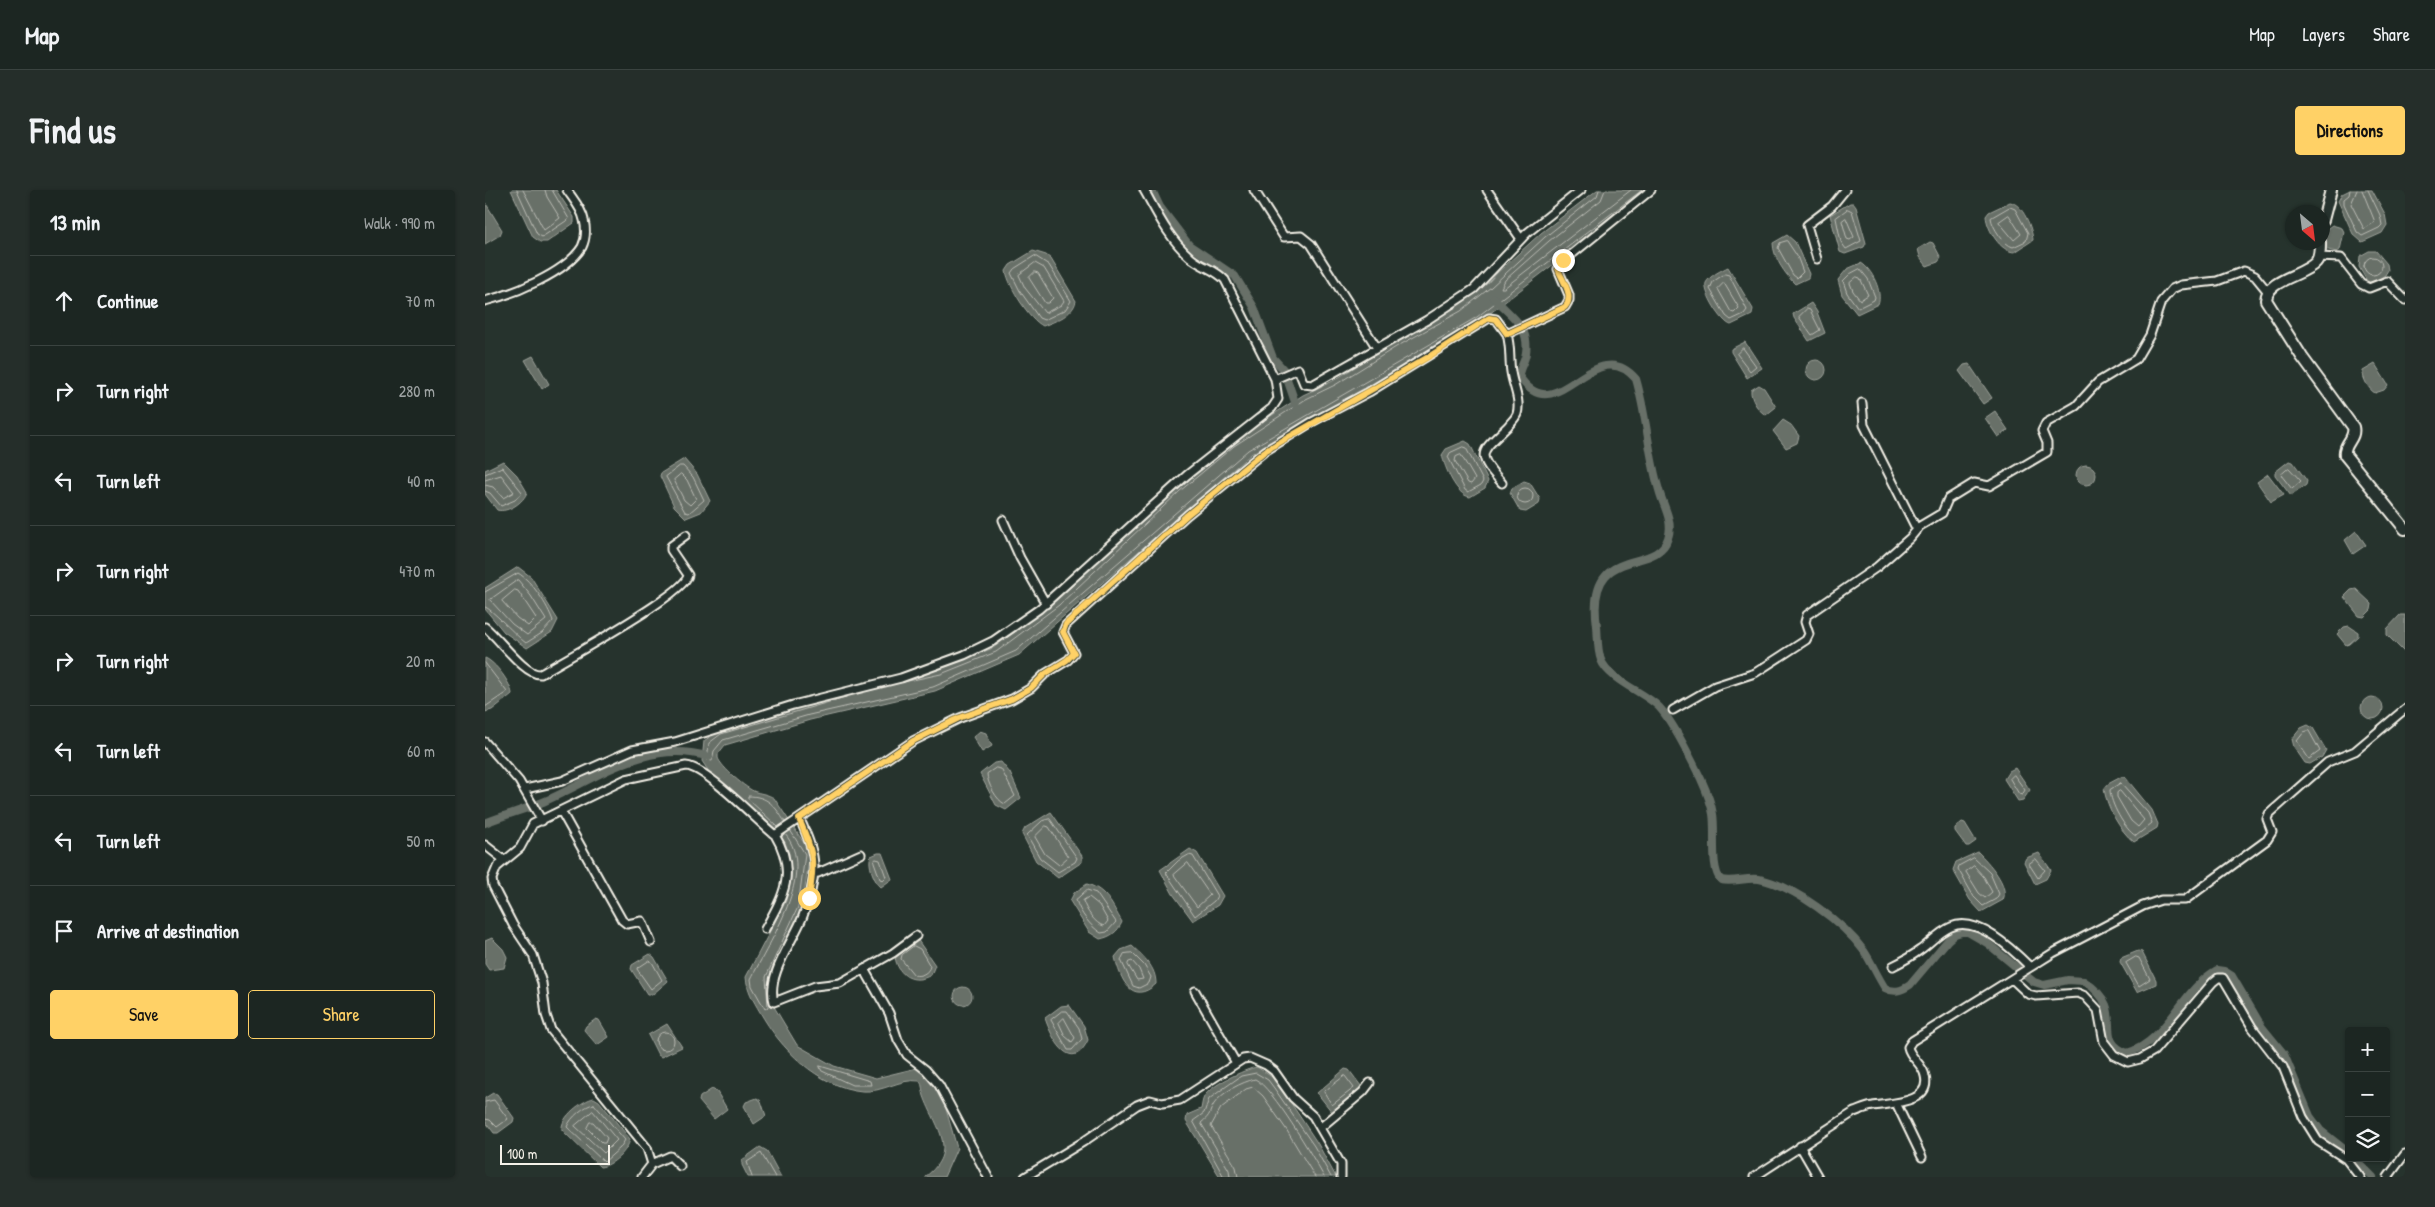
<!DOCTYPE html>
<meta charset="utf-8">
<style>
body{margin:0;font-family:"Patrick Hand",sans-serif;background:#252e2a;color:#f1f3f6}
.controls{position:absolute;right:15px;bottom:15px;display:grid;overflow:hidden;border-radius:5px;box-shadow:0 1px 4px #0004}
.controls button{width:45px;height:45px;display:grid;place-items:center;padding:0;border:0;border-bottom:1px solid #3a4340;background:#1c2622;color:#f1f3f6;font:25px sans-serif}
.compass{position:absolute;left:1800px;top:15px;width:45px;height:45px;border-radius:50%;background:#1c2622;box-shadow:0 1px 4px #0004;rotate:152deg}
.scale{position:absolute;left:15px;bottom:12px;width:110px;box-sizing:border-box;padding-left:5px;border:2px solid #f4f1e8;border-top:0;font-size:14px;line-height:18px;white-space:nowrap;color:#f4f1e8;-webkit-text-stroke:4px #26332d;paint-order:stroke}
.stop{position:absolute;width:15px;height:15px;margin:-11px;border:4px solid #ffd166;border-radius:50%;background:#fff}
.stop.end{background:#ffd166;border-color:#fff;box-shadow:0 1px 5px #0008}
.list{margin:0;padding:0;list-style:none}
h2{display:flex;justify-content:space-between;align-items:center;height:65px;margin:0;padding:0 20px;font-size:21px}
h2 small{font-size:16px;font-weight:400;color:#a0a5a5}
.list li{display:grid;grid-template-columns:32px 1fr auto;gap:15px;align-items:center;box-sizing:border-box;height:90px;padding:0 20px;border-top:1px solid #3a4340}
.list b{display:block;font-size:19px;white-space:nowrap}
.list em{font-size:16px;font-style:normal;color:#a0a5a5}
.actions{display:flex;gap:10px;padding:15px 20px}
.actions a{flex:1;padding:11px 0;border:1px solid #ffd166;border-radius:5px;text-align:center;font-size:18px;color:#ffd166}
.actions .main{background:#ffd166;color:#111}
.icon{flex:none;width:28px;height:28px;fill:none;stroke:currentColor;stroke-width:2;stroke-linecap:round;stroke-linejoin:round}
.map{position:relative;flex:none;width:1920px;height:987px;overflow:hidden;border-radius:5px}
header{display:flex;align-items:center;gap:30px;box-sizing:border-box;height:70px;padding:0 25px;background:#1c2622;border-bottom:1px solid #3a4340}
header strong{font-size:24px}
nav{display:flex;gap:28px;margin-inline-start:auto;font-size:18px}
.intro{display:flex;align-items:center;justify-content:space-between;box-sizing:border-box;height:120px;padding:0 30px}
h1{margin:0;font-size:35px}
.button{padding:12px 22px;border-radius:5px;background:#ffd166;color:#111;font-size:18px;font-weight:700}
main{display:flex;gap:30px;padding:0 30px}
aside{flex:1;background:#1c2622;border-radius:5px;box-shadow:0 1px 4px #0004}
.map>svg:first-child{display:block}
.water{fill:#676f68;stroke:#9fa39b}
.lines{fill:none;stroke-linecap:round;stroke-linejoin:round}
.shore{stroke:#bcbdb5;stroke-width:1}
.canal{stroke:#676f68;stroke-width:8}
.street-casing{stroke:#f4f1e8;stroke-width:11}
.secondary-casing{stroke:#f4f1e8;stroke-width:14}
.street{stroke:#26332d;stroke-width:7}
.secondary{stroke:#26332d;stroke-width:10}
.route{stroke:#ffd166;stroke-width:6}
</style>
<header>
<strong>Map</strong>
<nav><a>Map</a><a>Layers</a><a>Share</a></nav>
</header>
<div class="intro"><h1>Find us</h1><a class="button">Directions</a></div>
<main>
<aside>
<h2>13 min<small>Walk · 990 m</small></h2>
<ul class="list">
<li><svg class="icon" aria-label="ahead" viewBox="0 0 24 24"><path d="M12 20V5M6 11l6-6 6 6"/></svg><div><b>Continue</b></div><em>70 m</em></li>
<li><svg class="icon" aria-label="right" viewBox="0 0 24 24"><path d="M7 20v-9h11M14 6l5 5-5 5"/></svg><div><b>Turn right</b></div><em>280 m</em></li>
<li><svg class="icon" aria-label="left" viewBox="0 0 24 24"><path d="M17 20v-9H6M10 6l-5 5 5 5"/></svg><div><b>Turn left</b></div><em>40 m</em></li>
<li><svg class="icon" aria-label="right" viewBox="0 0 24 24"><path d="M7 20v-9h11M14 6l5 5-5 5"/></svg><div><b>Turn right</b></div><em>470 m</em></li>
<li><svg class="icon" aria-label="right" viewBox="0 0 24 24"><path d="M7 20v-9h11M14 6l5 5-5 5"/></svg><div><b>Turn right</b></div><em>20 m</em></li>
<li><svg class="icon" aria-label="left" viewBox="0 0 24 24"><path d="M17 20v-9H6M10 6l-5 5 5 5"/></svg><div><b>Turn left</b></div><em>60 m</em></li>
<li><svg class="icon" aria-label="left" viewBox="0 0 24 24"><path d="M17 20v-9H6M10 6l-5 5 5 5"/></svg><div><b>Turn left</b></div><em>50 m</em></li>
<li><svg class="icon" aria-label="arrive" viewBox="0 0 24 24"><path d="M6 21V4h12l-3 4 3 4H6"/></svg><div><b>Arrive at destination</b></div></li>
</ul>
<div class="actions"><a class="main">Save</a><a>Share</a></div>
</aside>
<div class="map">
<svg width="1920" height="987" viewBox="0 0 1920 987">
<rect width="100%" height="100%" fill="#26332d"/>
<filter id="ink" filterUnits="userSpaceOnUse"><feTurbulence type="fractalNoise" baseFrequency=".02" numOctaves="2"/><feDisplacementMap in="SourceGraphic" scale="10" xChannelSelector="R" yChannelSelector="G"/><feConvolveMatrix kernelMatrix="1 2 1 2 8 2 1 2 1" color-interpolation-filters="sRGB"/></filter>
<g filter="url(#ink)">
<!-- water -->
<path class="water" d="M26,0H71L89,27V33L62,52H55L48,47Z
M1112,0H1165L995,131L766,264L534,465L450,501L325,530L240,555L233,564V568C236,577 261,599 271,602C278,604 282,604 289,608L325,662L317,719L286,788L288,815L312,855L349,876L391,888L436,877L459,912L472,958L459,987H440C475,960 450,937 439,906C437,900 438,896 435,891C414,888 398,903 377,901C333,897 295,858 275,822C268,810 262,800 261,787L301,711L305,689L304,664L300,652L285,635L226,585L217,571L219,551L234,540L252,533L455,479L508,458L571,411L691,297L746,252L818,205L848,191L909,152L973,116L1003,93L1012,83L1056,43Z
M1865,0H1887L1900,24L1902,35L1897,43L1877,52L1868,44L1853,11L1857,4Z
M0,12L17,40L15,45L0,54Z
M1525,12C1538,14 1547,38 1548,50L1530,62C1515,62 1502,39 1501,26L1504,22Z
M1365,13H1368L1371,17L1381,53L1379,57L1360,64L1355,62L1345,25Z
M1847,35L1857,38L1859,42L1855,60L1852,62L1839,59V41Z
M1302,45L1310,52L1324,84L1323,88L1310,94C1300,84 1288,67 1288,53Z
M1445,52L1448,53L1456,68L1453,72L1442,76L1435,67L1433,59Z
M548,61L561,65L566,69L591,111C588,125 571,131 558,136C544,129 524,97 521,81L525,75Z
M1884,61H1891L1902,74L1903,80L1900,85L1888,93L1882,91L1874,77L1875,66Z
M1376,73C1387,79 1398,102 1393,114L1372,124L1357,105L1353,90L1362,79Z
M1243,77L1268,119L1267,125L1246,135C1237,133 1218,102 1221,93C1224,86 1237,80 1243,77Z
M1326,113L1332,122L1340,143L1324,151L1309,128L1308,124Z
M1260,152L1277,178L1262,188L1246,162V159Z
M48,166L64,194L57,199L40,170Z
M1321 180a10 10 0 1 1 20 0a10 10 0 1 1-20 0Z
M1484,174L1507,208L1498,214L1474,181L1479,175Z
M1890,174L1903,195L1899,200L1890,203C1884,200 1877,188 1878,181Z
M1274,195L1279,198L1291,217L1281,225C1273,221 1265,208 1266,200Z
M1510,221L1523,240L1513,247L1500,228Z
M1298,230L1306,235L1314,246L1312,253L1301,258L1288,241Z
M980,251L985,254L1003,291L1000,298L985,307C971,305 960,278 957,265L961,259Z
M199,269L212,284L225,311L216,322L201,328L189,316L175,286L176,283Z
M18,271L32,285L42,302C39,312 23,323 12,320L0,304V280Z
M1804,271L1808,272L1822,291L1821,295L1806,306L1790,285V282Z
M1591 285a10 10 0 1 1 20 0a10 10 0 1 1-20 0Z
M1783,284L1799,305L1786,312L1772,292Z
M1039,291L1045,293L1055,309L1054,314L1041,322L1035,321L1025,303L1027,298Z
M1871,341L1881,355L1868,364L1860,350Z
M33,377L46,387L73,430L67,442L42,458L19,442L0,419V398Z
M1871,399L1887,414L1886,420L1879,427L1874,426L1859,407L1866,400Z
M1915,425H1920V463L1902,445V439Z
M1864,436L1873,442V446L1864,454L1861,455L1852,444L1859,437Z
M0,468C10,472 26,493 27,504L7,520L0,522Z
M1876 518a11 11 0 1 1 22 0a11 11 0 1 1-22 0Z
M1823,535L1828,538L1841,560L1837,567L1825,574L1820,573L1809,557L1807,549L1816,538Z
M495,541L501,543L507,556L497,562L488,547Z
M516,572L525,583L536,608L521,620L511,615L495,584L509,573Z
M1530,578L1545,600L1538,610L1533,611L1519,589L1524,581Z
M1636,587H1640L1667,620L1673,634L1672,638L1649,652C1634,640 1622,617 1619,599L1623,594Z
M566,622L597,666V672L573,688L551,671L537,644L540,638Z
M1477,632L1480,633L1491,651L1484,656H1481L1470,641V638Z
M705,659L712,663L738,706L733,715L708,731L688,704L675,680Z
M1493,662C1503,672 1525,695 1518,710L1496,722L1485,710L1468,680L1471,672Z
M393,663H397L407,689L396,697C389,692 382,673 386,666Z
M1554,663L1566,680L1561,689L1550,694L1539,672L1541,668Z
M602,694C622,700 627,715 637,732C633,742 625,747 615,749L604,742L585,711L589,703Z
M7,748L18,759L22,767L19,778L4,780L0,774V751Z
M432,749L450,775L446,785C429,795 413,786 410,767L412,762Z
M647,756C659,767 671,777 671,794C647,816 635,789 630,767L636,760Z
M1653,761L1657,762L1671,790V794L1652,802L1635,772L1636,768Z
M165,764L169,767L183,791L168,804H162L146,779L147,775Z
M469 806a9 9 0 1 1 18 0a9 9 0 1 1-18 0Z
M584,815L599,836L603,850C586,886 566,847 560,828L576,816Z
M111,829L114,830L124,847L112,855L99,840L101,836Z
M182,834L197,857L176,867L173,865L163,845Z
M772,877L787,887L794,895L833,954L851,987H735L701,931L702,925L716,919C717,915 717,911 719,907C724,896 760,879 772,877Z
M860,879L864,880L876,896L875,900L847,922L832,903Z
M227,899L232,902L242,919L229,929L214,911L215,907Z
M8,903L12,904L29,928L28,932L13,943H9L0,931V908Z
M109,908L114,911L145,949C143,961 127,976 115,977L77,940C75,927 98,910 109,908Z
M272,908L276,911L281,926L269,934L259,916L261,912Z
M275,957L282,961L296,987H263L257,975V970Z"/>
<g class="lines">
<!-- shore -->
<path class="shore" d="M32,0L52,44L57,47L84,29L67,0
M38,0L59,40L75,28L62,7L60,0
M1120,0L1116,10L1064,51L1020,90L1016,98H1019L1146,0
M1865,0L1864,5L1859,9V14L1872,42L1877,46L1894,38L1897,35L1895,25L1883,0
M1872,0L1866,14L1879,39L1890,32L1877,0
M1525,17L1530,19L1543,43L1541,51L1528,57C1519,55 1507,37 1506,28Z
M1363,19L1367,21L1376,51L1361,59L1356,52L1351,28Z
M1524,25L1536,44L1529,50L1514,32Z
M1361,28L1369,47L1365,50L1362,49L1357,31Z
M1302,51L1312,66L1318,82L1312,88L1308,85L1293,58L1295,53Z
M550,66L564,75L586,111L580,120L559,130L554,128L535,101L526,83L529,79Z
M1879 76a9 9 0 1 1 18 0a9 9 0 1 1-18 0Z
M550,73L559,78L579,111L576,115L560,123L540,98L534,85Z
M1375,79L1383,89L1390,107L1389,110L1373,118L1362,103L1358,91L1365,84Z
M550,82L553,83L568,108L563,113H560L544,88Z
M1240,84L1244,85L1262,120L1259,124L1246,130L1241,126L1225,99L1228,92Z
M1372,87L1375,88L1383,105L1375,110L1368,101L1365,93Z
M1239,93L1254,118L1249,123L1246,122L1233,99Z
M1322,119L1325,120L1335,140L1327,145L1314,127Z
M1258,158L1271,176L1265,181L1252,164Z
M978,257L981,258L998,291L996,295L983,302L980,300L963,267L965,263Z
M976,265L990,289L986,294L983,293L970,271L971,267Z
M195,276H198L208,287L219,310L204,323L200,322L181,287Z
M1804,278L1816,291L1807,299L1796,285Z
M0,284L17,277L37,302L30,310L16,316L5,303L0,301
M196,284L202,290L211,309L205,315L199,310L189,290Z
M0,290L16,285L29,302L18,308L8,297L0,295
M1032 306a8 8 0 1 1 16 0a8 8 0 1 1-16 0Z
M33,390L46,406L61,430L42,445L27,434L5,410Z
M30,400L33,401L51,428L43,436L32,428L17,411Z
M0,402L33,383C47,391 63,416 68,431L57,443L41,453C31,446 6,418 0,417
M0,473L22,502L0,517
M409,494L456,484L511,462L574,415L695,301L749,256L821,209L850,195L911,157L976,121L1006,97L1060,47L1112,6L1114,0
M361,507L236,544L224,553L222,570L227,571L229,561L238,550L324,525L448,497L531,461L763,260L992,127L1157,0
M1824,541L1835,561L1824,569L1812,551L1819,542Z
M511,578L516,579L530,606L520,614C512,611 502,593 502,584Z
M1529,585L1540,600L1537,605L1534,604L1525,589Z
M1636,593L1663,623L1667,633L1651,646C1640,640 1625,613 1625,600Z
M1635,601L1659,630L1653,637L1646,631L1632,607V603Z
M565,629L592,668L590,672L573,682L555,668L542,645L557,631Z
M561,636L564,637L583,667L574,675L560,664L550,647Z
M293,637L263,609V606C283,606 290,616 300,632
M300,644C333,682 284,752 266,789L267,796L280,819L283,817L281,787L313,717L320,664L305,640
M704,665L708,666L732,706L729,711L710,726L681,683L693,671Z
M1489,668L1505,683L1514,704L1511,709L1498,716L1489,707L1473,679L1474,676Z
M391,669L395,670L401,687L398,690L395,689L389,672Z
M1551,669L1560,680L1553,688L1544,674Z
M703,673L725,705L712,717L689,685Z
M1489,676L1499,687L1507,702L1500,708L1494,703L1481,682Z
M602,700L611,703L631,732L622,742L616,743C605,736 595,723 591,710Z
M604,707L614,715L623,731L619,736C610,734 601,720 598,711Z
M429,756L435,759L445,776C444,783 435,787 429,785L416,769L417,765Z
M647,763L659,775L666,787L664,793L654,798L648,796L636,770L639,764Z
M1651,767L1654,768L1665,789L1654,796L1641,773Z
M164,771L167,772L177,790L166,799L152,779Z
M644,772L647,771L654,779L658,789L652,790L643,775Z
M577,821H582L594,838L597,849L587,860H583L566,830Z
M579,828L590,848L587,852L580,846L574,833Z
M171 851a9 9 0 1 1 18 0a9 9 0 1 1-18 0Z
M335,876L385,891L386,895H367L337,881Z
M860,886L869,898L847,915L839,902Z
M0,912L9,910L23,929L12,937L5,930L0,929
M109,914L140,950L135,958L119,972L82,937C85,928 100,915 109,914Z
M108,921L132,950L119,963L90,936Z
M105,932H108L122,948L120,953H117L102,938Z
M267,987L262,972L276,963L290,987
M739,987L708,931L719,923L724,909L739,898L756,886L771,883L783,890L789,898L829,956L846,987
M745,987L744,980L716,933C727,924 723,924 729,914C737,902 757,892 770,889C787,897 829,968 839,987
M753,987L751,977L726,936L736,918L761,899L768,897L778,906L801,939L830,987"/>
<!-- canal -->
<path class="canal" d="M667,0L675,17L704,55L750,86L769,117L788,168L799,180L813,221
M1009,108C1025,126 1045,135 1041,163C1040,172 1034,178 1034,186C1071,244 1109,140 1151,189C1162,226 1163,264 1174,300C1178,316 1189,331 1183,348C1171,386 1100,351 1112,436C1113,447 1112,459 1116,470C1124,490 1159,502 1174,517C1189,533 1206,569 1216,589C1221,600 1226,611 1228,624C1231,642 1225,679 1236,690C1249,693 1261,687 1274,689C1309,696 1358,732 1379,761C1387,773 1392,786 1400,798C1409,803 1416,801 1425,795L1463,750L1470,744L1477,742H1483L1502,753L1549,792L1559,795L1583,790L1599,791C1608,797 1617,805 1621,815C1629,835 1615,852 1642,863C1683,851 1696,800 1732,780L1739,781L1747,786L1777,837L1799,864L1825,926L1836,941L1864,963
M0,633C19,625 39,620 58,612C113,588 162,548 224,567
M1869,968L1888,987"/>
<!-- street casing -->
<g class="street-casing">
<path id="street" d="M659,0C672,23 684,49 705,67C716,77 730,79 740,90L790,189
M769,0L799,47L816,46L826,54L892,158
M1002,0L1036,49
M1833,67L1856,68L1876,94L1884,98L1902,91L1920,110
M1332,69L1322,35L1347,16L1360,0
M0,111C28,104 81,83 97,57C101,49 101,38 99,30C97,19 88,9 82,0
M1377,213L1379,235L1432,340
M1017,293C989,262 996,263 1023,236C1026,232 1030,229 1032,224C1036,210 1028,196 1026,182C1024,169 1026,158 1022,144
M518,330L535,368L561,414
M0,437C14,448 40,486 56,484C78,470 201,404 203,385L186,360V356L201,345
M1188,520L1230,496L1270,483L1321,450L1324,444L1320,432L1322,425L1392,377L1425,348L1435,336L1457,323L1463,309L1489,293L1504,296L1562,262V253L1557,241L1561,233L1591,216L1613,192L1651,169L1665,145L1676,112L1687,99L1696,95L1732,91L1759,81L1770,86L1783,102
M0,552L34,591L57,631
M40,599L77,591L147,560L190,552L308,515L416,488L479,465L508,451L554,419L702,285L787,218L793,209L790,189L813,179L819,194L827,195L942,130L989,99L1042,43L1096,0
M76,621L137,730L142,734L157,731L166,752
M315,629C321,644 329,660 329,677C329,693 324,711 318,726C309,750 281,785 289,812L330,796L355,793L408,763L431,746
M0,655L19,670
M328,684L333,683L376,664
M280,739C299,705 312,682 290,645
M1408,776C1418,771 1427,766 1435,760C1445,753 1454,742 1466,737C1492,725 1528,760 1545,777
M379,779L404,823L413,850L422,865L441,880L454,895L503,987
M1527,789L1543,804L1551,806L1593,803L1600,806L1613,820L1619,852L1629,865L1643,872L1655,869L1669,861L1728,792L1733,788H1738L1767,837L1798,877L1818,927L1833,951L1861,969L1875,987
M710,801L751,873
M1411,913L1437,967
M835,938L878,902L885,893
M1315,956L1333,987
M167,974L185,966L195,976
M157,987L167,974L162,958L66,840L61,825L57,793L48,765L28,735L8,696L7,689L12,677L35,658L48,634L141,589L201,576C221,577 272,631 290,645L428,551L475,528L527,509L546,498L560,484L583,470L589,463L578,442L581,435L702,325L780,261L827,232L884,202L1004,128L1011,129L1022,144L1080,117L1084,110V105L1073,79L1075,74L1166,0
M540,987L598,952L652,915L665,910L677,913L695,910L758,869L765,868L781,875L789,881L808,908L828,926L856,974V987
M1269,987L1369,922C1375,920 1381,917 1388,916C1404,913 1447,914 1440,886C1438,874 1425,868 1423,857L1427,851L1568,763L1658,716L1676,710H1700L1782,650L1787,642L1782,629L1784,624L1843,572L1870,561L1920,519
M1903,987L1920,964"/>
</g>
<!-- secondary casing -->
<g class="secondary-casing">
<path id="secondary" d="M1838,30L1846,0
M1835,52C1835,59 1835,67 1831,72C1819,86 1782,89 1781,110L1817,167L1868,237C1871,249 1858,254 1860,265L1920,339"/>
</g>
<!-- street -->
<use href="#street" class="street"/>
<!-- secondary -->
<use href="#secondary" class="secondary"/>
</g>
</g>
<g class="lines" filter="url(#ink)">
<!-- route -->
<path class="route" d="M324,708C330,672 329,663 314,629L428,551L474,528L527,509L546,498L560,484L582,470L589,463L578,442L581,434L702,325L780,261L945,166L1004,128L1011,129L1022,144L1080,117C1090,106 1077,90 1073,79L1078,70"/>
</g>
</svg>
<div class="controls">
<button>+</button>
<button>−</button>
<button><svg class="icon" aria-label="layers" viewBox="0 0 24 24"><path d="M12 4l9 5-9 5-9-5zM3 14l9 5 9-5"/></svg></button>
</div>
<svg class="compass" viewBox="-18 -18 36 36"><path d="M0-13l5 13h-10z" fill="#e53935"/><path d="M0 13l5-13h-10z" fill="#a0a5a5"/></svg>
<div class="scale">100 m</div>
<div class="stop" style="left:324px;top:708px"></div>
<div class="stop end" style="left:1078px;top:70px"></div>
</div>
</main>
